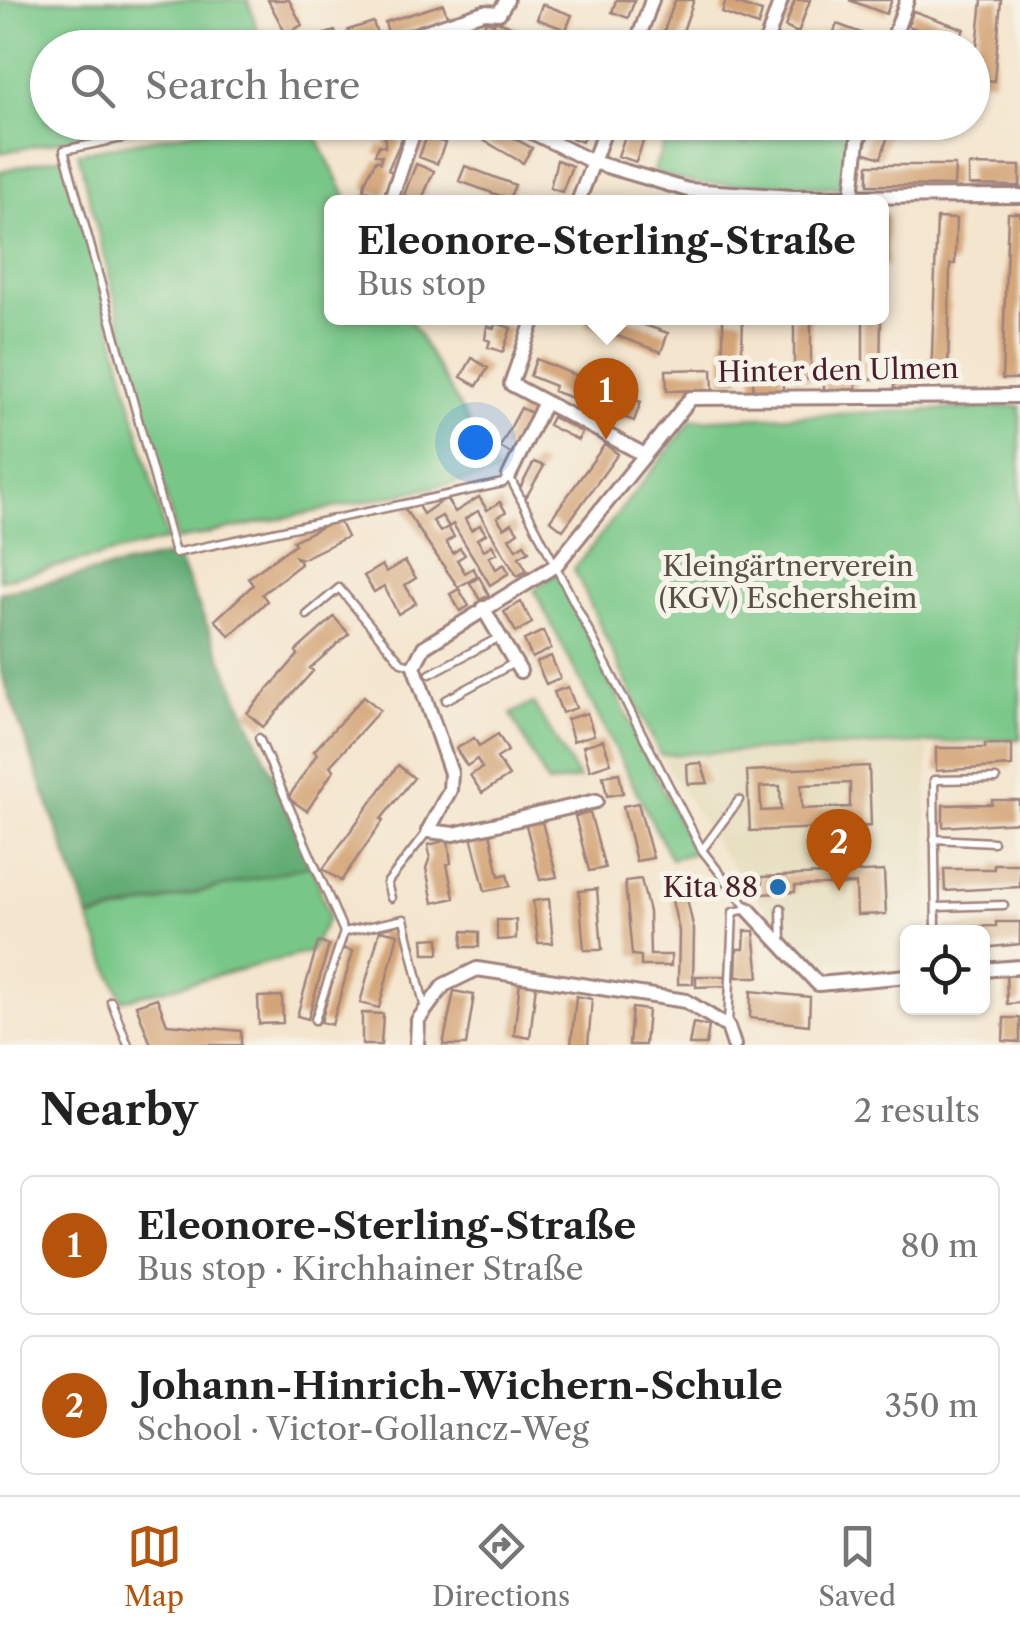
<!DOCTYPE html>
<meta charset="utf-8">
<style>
body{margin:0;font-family:"Libre Caslon Text",serif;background:#f6f6f6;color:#222}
.controls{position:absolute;right:30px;bottom:30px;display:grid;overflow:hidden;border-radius:15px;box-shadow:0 2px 8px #0004}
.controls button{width:90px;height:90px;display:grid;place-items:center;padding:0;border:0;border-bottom:2px solid #e0e0e0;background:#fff;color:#222;font:50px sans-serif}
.you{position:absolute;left:475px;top:442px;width:35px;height:35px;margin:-25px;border:8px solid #fff;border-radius:50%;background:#1a73e8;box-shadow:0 0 0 15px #1a73e833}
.badge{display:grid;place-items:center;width:65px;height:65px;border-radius:50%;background:#b45309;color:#fff;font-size:32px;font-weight:700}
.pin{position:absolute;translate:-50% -82px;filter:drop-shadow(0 2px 5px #0008)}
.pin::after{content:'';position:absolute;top:52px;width:35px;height:30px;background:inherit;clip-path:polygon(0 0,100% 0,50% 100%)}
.popup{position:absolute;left:324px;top:195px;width:565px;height:130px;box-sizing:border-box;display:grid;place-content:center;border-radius:15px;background:#fff;filter:drop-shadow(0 2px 8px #0005);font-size:32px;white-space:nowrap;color:#767676}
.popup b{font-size:38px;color:#222}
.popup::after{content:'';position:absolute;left:50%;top:100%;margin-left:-20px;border:20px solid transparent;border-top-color:#fff}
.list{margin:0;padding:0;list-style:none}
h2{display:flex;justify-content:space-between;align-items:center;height:130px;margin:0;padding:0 40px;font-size:42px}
h2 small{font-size:32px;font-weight:400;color:#767676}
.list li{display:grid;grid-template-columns:65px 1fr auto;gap:30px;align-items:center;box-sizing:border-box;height:140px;margin:0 20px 20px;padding:0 20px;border:2px solid #e0e0e0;border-radius:15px}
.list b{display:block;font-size:38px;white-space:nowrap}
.list p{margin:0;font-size:32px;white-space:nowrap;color:#767676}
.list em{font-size:32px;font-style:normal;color:#767676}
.icon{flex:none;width:55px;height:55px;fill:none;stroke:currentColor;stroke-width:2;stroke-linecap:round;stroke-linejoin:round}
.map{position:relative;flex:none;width:1020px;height:1045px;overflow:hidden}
.search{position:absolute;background:#fff;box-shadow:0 2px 8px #0004;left:30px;right:30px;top:30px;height:110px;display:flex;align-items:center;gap:25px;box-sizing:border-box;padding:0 35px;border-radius:55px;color:#767676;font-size:38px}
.sheet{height:450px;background:#fff}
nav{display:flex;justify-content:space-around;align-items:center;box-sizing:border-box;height:140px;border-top:2px solid #e0e0e0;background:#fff;font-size:28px;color:#767676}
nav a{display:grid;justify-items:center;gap:5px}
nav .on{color:#b45309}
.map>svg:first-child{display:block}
.built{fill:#e5dbba}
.green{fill:#78c788;stroke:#61735a;stroke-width:2.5}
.forest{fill:#62ac74;stroke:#566650;stroke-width:2.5}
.building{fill:#d4a578;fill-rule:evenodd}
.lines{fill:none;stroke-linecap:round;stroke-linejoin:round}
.lane-casing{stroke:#9f827c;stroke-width:11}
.street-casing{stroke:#9f827c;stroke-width:18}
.lane{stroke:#fff;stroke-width:6}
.street{stroke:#fff;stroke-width:12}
.poi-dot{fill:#1f6fb2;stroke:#f7f3e8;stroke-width:4}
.labels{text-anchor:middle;stroke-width:10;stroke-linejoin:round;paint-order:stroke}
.street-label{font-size:28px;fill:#4a1f2b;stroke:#f7f3e8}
.park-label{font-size:28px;fill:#585147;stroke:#f7f3e8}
.poi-label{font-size:28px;fill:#4a1f2b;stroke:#f7f3e8;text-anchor:end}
</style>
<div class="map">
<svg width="1020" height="1045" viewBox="0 0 1020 1045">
<rect width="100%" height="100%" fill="#f7f3e8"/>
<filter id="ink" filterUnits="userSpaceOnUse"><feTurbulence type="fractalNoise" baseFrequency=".01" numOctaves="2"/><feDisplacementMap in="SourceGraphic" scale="20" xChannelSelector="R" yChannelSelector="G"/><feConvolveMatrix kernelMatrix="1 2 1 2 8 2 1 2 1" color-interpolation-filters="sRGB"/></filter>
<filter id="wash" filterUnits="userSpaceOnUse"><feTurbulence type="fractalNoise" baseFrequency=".0048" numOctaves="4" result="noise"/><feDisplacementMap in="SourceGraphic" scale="40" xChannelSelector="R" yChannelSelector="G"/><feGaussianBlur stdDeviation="2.25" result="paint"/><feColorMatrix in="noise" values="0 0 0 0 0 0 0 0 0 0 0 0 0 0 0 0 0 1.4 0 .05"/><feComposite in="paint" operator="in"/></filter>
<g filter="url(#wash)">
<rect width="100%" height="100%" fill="#f4e5ce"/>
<!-- built -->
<path class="built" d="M928,747L927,932H908L907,960L807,962L720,850L661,758Z"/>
<!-- green -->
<path class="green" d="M0,0H248L263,47L48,48V122L148,123L0,153Z
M847,122L851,124L847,188L694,183L653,172L671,126L747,144L767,132V123Z
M237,123H309L349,202H331V318H409L498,474L177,540L78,153Z
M67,156L167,540L0,580V171Z
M1020,406V739L660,755L574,569L692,420Z
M557,572L694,853L671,859L534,590Z
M533,703L579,779L548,784L511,714Z
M312,865L329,917L310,952L122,1000L89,919Z"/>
<!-- forest -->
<path class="forest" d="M176,554L312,865L89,918L0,669V593Z"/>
<g id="blocks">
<!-- building -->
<path class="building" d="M268,0H289L302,25L286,34Z
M616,0H635L628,18L612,12Z
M675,0H694L677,48H658Z
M726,0L762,12L758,26L722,13Z
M795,0H810L798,33L785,27Z
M849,0H892L886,14Z
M982,0H1001L994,81L972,78V47L977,46Z
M443,4L448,18L389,36L385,22Z
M542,4L572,15L566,30L537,19Z
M913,11L964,29L958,44L908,26Z
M495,20L533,34L528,47L490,30L482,31L486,21L494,24Z
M373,22L378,36L352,45L348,30Z
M837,24L872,37L868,48L831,39Z
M335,31L340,48H296L295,43Z
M606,34L619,39L616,48H601Z
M741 129a8 8 0 1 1 16 0a8 8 0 1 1-16 0Z
M393,122H409L388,170L392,172L384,196L364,189L365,182L376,160L380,162L382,156L375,154L379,145L385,147V127L391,130Z
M484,122L532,148L523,163L476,136Z
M574,122H590L582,142L569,137Z
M630,122H650L636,162L618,156Z
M873,122L891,126L881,158L863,152Z
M907,122H943L939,134Z
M427,136L445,143L437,164L419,157Z
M557,160L572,166L562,192L550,188Z
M416,164L434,171L421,201L404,195Z
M868,165H955L954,186L868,185Z
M969,165L1020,166V186L969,185Z
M465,166L515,185L509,199L459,181Z
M1008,213H1020V379H1002Z
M881,214H888V266H881Z
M937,218L956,219L955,264H950L948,380H931Z
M588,318H624L668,333L661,352L585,324Z
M723,318H743L741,380H723Z
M794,318H811V379H794Z
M863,318H881L880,379H863Z
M496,323L511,328L503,352L488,347L490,341L485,339L487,326L494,328Z
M472,358L488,368L477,386L461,377Z
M536,359L641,402L634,421L553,391L555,386L530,376Z
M712,369L713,390L667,391L666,370Z
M895,369L924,370V389H894Z
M753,371H783V390H753Z
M824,371H856V390H824Z
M521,408L534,414L512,454L500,447Z
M552,417L582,432L578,440L548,425Z
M605,444L618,454L563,530L550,520Z
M534,462L544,466L525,499L519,490Z
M479,497L487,510L500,502L506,512L497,517L504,528L512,523L518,532L509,538L516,549L524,544L529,551L519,557L527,571L517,576L478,511L465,519L471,530L480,525L486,534L477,539L484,550L492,545L497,553L489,557L496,569L504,564L509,573L490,585L453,524L449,527L442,516L433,521L440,532L448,527L454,537L446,542L453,553L460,548L465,555L457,560L465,573L473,568L478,576L458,587L404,508L415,501L423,514L446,498L455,512Z
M338,519L347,537L302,559L296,557L301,564L262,594L267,601L230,636L215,620L253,585L248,578L295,544L293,541Z
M405,561L416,578L405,585L416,603L398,614L384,586L374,592L364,576L382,565L386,572Z
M479,577L489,595L480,600L470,583Z
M459,589L469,606L460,611L450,594Z
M521,602L532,623L516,632L504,612Z
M334,617L349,634L310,668L313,671L263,727L247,713L298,655L296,651Z
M543,631L551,649L532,658L524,640Z
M551,656L560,678L546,684L536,662Z
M568,687L576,708L562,713L554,692Z
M364,696L380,710L330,766L334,770L307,811L288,798L317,754L314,751Z
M587,713L594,735L573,741L567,719Z
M498,734L508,751L497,758L509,776L482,793L470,775L482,768L477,759L467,766L456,749L474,738L479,746Z
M603,740L611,763L590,770L583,746Z
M985,744H1012V766L936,771V748H985Z
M701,763L708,783L688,784L687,764Z
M398,765L414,778L381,819L383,821L341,881L323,869Z
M869,766L871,826L750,831L747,771ZM850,783V807L802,809L801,785ZM780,786L781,810L761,811L760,787Z
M619,773L623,793L607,796L603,776Z
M992,800H1019V822L943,827V805L992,804Z
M638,803L653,858L636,861L623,806Z
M590,813L605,868L589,871L575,816Z
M542,822L557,877L540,880L526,825Z
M490,832L499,876L507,874L510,886L485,891L471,836Z
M448,840L451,863L447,864L454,898L433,903L426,868L430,857L428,845Z
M994,864H1020V887L945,891L944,869H994Z
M884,871L886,914L857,915L856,884L795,886V892L762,894V877Z
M682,876L694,930L693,984H678L679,931L667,878Z
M641,879L649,912L650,955H671V966H641V956L632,955L625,881Z
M597,889L602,950H584L579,891Z
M549,899L553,943H538L533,901Z
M497,920H516V939L497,940Z
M996,922H1020V944L982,948V932H946V927L996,926Z
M380,930L398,934L379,1008L360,1003Z
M463,931L479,932V947H462Z
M745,931H754L759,977H736L737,949H744Z
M439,938V954H424L423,939Z
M318,942L329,945L308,1019L297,1016Z
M342,948L353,951L332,1025L321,1022Z
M1006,970H1020V1003L1007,1004Z
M696,976H727V986L696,987Z
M520,981L536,984L530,1038L514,1035Z
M454,991L474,995L466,1045H443Z
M751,991L810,997L809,1025L750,1018Z
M282,996L283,1023L259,1024L258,997Z
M576,996L592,999L588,1045H571Z
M157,998L167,1024L241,1031V1045H151L136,1005Z
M632,1008L648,1010L645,1045H629Z
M362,1013L383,1014L381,1045H362Z
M1004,1018H1020V1042L1003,1041Z
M693,1023L709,1026L706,1045H689Z"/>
</g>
</g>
<g filter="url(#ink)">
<use href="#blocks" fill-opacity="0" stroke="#9f827c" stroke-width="2.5"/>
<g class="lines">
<!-- lane casing -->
<g class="lane-casing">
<path id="lane" d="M200,122L64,150L175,553L503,483L509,476L702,850L748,909L733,912L728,1025
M362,196L366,202
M307,615L339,588L401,662L414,666
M430,674L498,638
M446,700L514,663
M259,738L344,932
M934,839L993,842
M702,850L739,800
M391,898L387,883L427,832
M937,907L1004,905
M781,908L782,942
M936,932L934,780L996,779
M111,1001L128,1045
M315,1020L344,932L404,919L425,1009"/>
</g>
<!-- street casing -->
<g class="street-casing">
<path id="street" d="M375,48L484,12L499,13L507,0
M635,48L652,0
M764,48L781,0
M890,48L907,0
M511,122L593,162L688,190L793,197L1020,196
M852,195L860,122
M390,202L417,122
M578,202L608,122
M534,318L511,384L645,455
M509,476L545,402
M483,608L520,671
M596,801L454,834L428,831L450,790L451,773L414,666L424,647L556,565L691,398L1020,396
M748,909L818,984L908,976
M982,970L1020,967
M417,1045L418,1020L444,985L477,969L686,1001L728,1027L734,1045"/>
</g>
<!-- lane -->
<use href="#lane" class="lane"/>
<!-- street -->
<use href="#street" class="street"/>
</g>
</g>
<!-- markers -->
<circle class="poi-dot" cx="778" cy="887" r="10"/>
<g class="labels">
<!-- street labels -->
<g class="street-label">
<text transform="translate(838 370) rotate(-1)" y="10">Hinter den Ulmen</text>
</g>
<!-- park labels -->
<g class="park-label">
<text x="788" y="576">Kleingärtnerverein<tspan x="788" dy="32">(KGV) Eschersheim</tspan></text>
</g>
<!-- poi labels -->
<g class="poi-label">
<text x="758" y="897">Kita 88</text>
</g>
</g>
</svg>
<div class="controls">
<button><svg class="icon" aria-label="locate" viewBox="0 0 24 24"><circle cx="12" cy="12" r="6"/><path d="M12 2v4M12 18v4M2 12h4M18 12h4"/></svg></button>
</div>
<div class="you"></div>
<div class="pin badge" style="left:606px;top:440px">1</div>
<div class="popup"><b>Eleonore-Sterling-Straße</b>Bus stop</div>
<div class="pin badge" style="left:839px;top:891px">2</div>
<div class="search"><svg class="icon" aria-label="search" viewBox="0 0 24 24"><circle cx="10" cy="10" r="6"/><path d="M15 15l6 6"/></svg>Search here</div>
</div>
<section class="sheet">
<h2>Nearby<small>2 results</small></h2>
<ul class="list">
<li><span class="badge">1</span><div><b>Eleonore-Sterling-Straße</b><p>Bus stop · Kirchhainer Straße</p></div><em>80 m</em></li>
<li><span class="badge">2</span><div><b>Johann-Hinrich-Wichern-Schule</b><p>School · Victor-Gollancz-Weg</p></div><em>350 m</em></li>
</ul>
</section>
<nav>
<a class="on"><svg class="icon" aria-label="map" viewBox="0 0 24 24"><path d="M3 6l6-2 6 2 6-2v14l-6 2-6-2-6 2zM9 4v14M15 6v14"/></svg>Map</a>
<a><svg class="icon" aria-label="directions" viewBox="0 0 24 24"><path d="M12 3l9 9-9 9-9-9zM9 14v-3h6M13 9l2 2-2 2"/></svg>Directions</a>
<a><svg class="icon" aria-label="saved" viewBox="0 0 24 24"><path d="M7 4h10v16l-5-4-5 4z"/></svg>Saved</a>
</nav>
